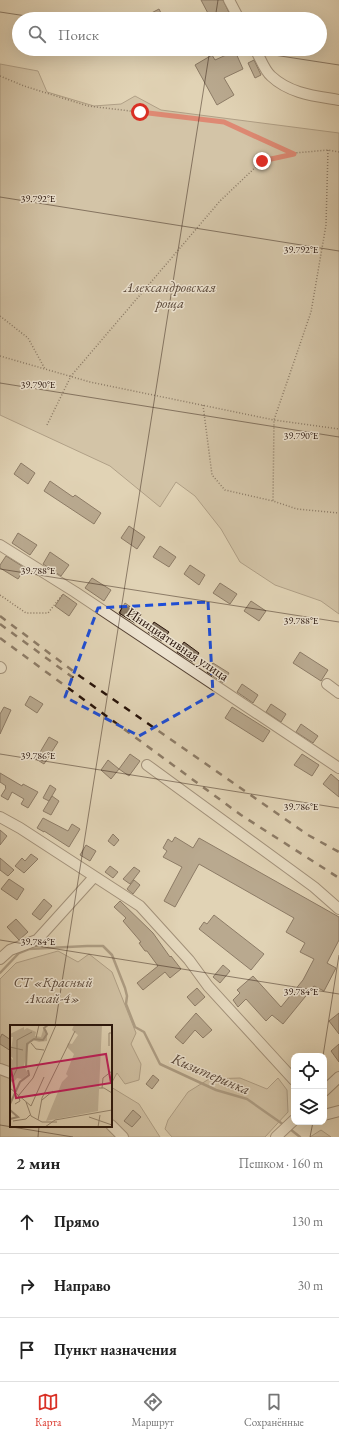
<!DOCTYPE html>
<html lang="ru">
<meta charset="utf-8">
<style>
body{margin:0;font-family:"EB Garamond",serif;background:#f6f6f6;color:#222}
.controls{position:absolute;right:12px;bottom:12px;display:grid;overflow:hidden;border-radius:8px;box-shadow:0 4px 16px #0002}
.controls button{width:36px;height:36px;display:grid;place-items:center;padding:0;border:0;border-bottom:1px solid #e0e0e0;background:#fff;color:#222;font:20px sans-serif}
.stop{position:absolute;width:12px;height:12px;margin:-9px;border:3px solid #d93025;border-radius:50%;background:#fff}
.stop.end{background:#d93025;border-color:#fff;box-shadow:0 1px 4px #0008}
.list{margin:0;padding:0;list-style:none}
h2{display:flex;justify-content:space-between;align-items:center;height:52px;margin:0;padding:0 16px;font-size:17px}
h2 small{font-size:13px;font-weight:400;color:#767676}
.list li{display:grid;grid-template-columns:26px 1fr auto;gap:12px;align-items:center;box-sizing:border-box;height:64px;padding:0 16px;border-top:1px solid #e0e0e0}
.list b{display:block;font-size:15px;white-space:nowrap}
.list em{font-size:13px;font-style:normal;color:#767676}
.icon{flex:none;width:22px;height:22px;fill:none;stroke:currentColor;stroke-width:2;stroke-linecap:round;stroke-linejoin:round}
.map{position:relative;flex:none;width:339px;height:1137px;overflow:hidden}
.search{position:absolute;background:#fff;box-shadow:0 4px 16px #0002;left:12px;right:12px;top:12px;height:44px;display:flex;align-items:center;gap:10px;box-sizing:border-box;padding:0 14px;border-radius:22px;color:#767676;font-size:15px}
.sheet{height:244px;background:#fff}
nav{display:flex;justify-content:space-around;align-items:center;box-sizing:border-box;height:56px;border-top:1px solid #e0e0e0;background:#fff;font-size:11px;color:#767676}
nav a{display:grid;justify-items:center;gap:2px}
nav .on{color:#d93025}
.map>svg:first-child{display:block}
.green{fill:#c1b298;stroke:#746250}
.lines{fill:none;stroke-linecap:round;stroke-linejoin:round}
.stream{stroke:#705e4d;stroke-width:2.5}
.building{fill:#877662;stroke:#261209}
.minor-casing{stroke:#554234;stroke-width:12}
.path{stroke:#261209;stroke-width:1.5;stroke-dasharray:1 2;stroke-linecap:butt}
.minor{stroke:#ece2cf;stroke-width:10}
.rail{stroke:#261209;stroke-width:2.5;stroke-dasharray:7 7;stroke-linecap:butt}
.route{stroke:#d93025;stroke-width:5}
.marked{fill:none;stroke:#1d4ed8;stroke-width:3;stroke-dasharray:8 5;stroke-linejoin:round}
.ticks{fill:none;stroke:#261209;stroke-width:1;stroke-opacity:0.45}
.labels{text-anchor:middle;stroke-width:3;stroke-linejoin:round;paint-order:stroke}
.park-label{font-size:14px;font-style:italic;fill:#5c4a3b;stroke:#ece2cf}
.street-label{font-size:14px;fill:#261209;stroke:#ece2cf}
.water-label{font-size:15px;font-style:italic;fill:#574537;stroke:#ece2cf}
.inset-river{fill:none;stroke:#a1917b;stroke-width:2}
.inset-road{fill:none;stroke:#968670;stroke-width:1}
.view{fill:#c2185b;fill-opacity:0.15;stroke:#c2185b;stroke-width:2}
.inset-edge{fill:none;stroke:#261209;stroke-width:2}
.ticks-label{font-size:10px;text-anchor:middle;fill:#261209;stroke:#ece2cf;stroke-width:3;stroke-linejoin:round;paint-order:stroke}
</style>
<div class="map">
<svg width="339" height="1137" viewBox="0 0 339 1137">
<rect width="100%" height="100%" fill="#e1d3b5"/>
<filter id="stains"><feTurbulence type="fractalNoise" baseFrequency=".005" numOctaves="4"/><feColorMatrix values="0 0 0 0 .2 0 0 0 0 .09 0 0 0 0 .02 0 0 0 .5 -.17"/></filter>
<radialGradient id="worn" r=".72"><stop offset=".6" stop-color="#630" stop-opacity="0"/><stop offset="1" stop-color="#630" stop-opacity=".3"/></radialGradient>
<!-- green -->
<path class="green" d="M0,64L38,71L47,92L94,106L121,104L135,96L161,110L339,133V614L321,601L275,585L240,562L221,529L195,496L176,482L160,507L110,466L0,415Z
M58,951L78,962L89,954L112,972L136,1033L131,1044L141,1064L139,1080L125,1084L117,1073L111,1084V1026H11V1126H111V1087L139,1104L160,1137H0V979L16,963Z
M240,1078L267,1089L278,1078L287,1090L288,1112L265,1137H172L165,1129L168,1120L188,1092L209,1079Z
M321,1130L331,1137H310Z"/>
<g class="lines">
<!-- stream -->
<path class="stream" d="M0,973L19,953L29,949L87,946H103L112,955L125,988L127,996L126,1004L135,1027L144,1032L160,1064L216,1090L247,1099L284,1125
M290,1129L300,1137"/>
</g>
<!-- building -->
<path class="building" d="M201,0H223L232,19H211Z
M159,9L164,19H140Z
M235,51L243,69L224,78L234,95L217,105L195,65L212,55L215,60Z
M254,60L261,75L255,78L248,63Z
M21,463L35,473L28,484L14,474Z
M50,481L73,497L75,495L101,513L94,524L44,491Z
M129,526L145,537L137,549L121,538Z
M18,533L37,545L30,555L12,543Z
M160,546L176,557L169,567L153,557Z
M50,552L69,565L61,576L43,564Z
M6,556L25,568L18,579L0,568V565Z
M190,565L205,575L199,585L184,574Z
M92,578L111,590L104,601L85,588Z
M220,583L237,594L230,604L213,593Z
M63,594L77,604L69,616L55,606Z
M251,601L266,611L259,621L244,611Z
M125,603L141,614L135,623L119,613Z
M154,622L169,632L162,641L148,632Z
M184,642L199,653L193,662L177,652Z
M300,652L328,670L321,681L293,663Z
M213,663L229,673L223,683L207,672Z
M242,684L258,695L253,703L237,692Z
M30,696L43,704L37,713L25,705Z
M271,704L286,714L281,722L266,712Z
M4,707L11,710L0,734V714Z
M232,707L270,731L263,742L225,718Z
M301,724L318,736L313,743L296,732Z
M49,737L58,742L44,764L36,759Z
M130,754L140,761L129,776L119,769Z
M302,754L319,765L312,776L294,765Z
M108,760L119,769L111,779L101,770Z
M0,773L22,786L23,784L38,792L28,808L21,804L24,799L12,792L8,800L1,796L6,788L5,787L6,786L0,782Z
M331,774L339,781V797L323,784Z
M50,785L56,789L49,801L43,798Z
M52,796L59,801L51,815L43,811Z
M43,818L68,831L72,824L80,829L69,847L44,831V832L37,828Z
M0,830L7,836L0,845Z
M113,834L119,840L114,846L108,841Z
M175,837L193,848L199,838L339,917V940L327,963L336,968L324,991L314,986L283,1024L272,1015L266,1021L246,999L238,1007L233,1000L240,993L237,990L253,976L281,1007L303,980L314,959L300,952L305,943L286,932L294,918L199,864L175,907L164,901L182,867L163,857L167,851L163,848L168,839L172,842Z
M86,845L96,851L90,861L80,855Z
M31,854L38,859L24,873L15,866L22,858L25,861Z
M0,858L14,870L8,876L0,870Z
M110,866L118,872L113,878L105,872Z
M134,867L140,871L130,884L123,879Z
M9,879L24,889L17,900L1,889Z
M134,880L140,885L133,894L127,889Z
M44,899L52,906L40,920L32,914Z
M120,901L153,933L170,957L171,956L181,969L170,978L165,972L143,990L137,983L158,966L147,951H145L139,943L141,942L123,921L126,918L114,907Z
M214,915L264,954L251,970L199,929L204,922L207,924Z
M16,919L28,932L19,940L7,927Z
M223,965L230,971L220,983L213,977Z
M197,988L205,997L195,1006L187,997Z
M196,1013L212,1030L203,1038L195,1030L183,1044L175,1037Z
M339,1013V1034L329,1021Z
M2,1034L11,1040V1051L0,1044V1038Z
M339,1044V1062L331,1051Z
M153,1075L159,1080L152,1089L146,1084Z
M133,1110L141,1117L132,1127L124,1121Z"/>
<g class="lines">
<!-- minor casing -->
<g class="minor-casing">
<path id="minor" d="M229,0L239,19
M255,49C260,57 264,70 271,76C290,94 316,96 339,100
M0,545L75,592L339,768
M0,667L1,668
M327,684L339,693
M147,765L314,887L339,909
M0,817L20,828L140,906L189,960L208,986L294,1080
M0,959L10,950L37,940L94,877
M0,1069L11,1073
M324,1091L339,1077
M324,1115L339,1111
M111,1125L123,1137
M276,1137L294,1120"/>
</g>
<!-- path -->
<path class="path" d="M0,76L24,86L88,106L224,122L294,153L328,150L339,152
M328,150L326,225L311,312L274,420L273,501L297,509L339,513
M0,316L28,338L45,369
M0,356L90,382L274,420L339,429
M203,405L212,475L225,490L273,501
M47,425L71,376L220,201L262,161L294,153
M0,595L26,613H48L63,594"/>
<!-- minor -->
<use href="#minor" class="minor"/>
<!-- rail -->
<path class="rail" d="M0,616L81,677L308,835L339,852
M0,624L79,682
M0,638L241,815L339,878"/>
</g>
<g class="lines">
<!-- route -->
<path class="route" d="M140,112L224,122L294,154L262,161"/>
</g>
<!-- marked area -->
<path d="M0 0H339V1137H0ZM208,602L213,694L139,736L65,697L98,608Z" fill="#e1d3b5" fill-opacity=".55" fill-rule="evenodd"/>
<path class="marked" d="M208,602L213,694L139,736L65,697L98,608Z"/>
<!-- ticks -->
<path class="ticks" d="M0,12L46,19M215,19L218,0M235,49L339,65M0,197L339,251M0,383L339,437M0,569L339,622M0,754L339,808M0,940L339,994M55,1026L210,49M323,1056L339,955M0,1125L73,1137M38,1137L39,1126M310,1137L313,1122"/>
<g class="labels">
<!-- park labels -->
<g class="park-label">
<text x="170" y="292">Александровская<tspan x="170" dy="16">роща</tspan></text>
<text x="53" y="987">СТ «Красный<tspan x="53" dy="16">Аксай-4»</tspan></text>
</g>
<!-- street labels -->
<g class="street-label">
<text transform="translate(178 644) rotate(34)" y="5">Инициативная улица</text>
</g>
<!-- water labels -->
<g class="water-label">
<text transform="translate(211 1074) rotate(23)" y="5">Кизитеринка</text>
</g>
</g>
<!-- overview -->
<g transform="translate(10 1025)">
<rect width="102" height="102" fill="#e1d3b5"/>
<path d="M64,0H92L88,86L36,96L52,57L58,51L56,49L64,29L57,22L58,18L62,19L68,10L62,5ZM14,2V5L17,3L26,7L25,11L31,12L34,2L37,6V16L29,17L23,15L19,18L14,41L18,49L12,54L7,53L3,58L0,56V32L3,35V33L0,31L3,12H0V9Z" fill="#c1b298"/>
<path class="inset-river" d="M16,43L17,19L24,14L33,15L37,9L34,3L38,0M0,79L10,57L19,50L18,45M0,85L8,92L0,94"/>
<path class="inset-road" d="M26,13L29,0M21,18L26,24L34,25M99,21V8H102M0,22L13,25M0,58L7,44V15L22,7M0,63L21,81M89,63H94L102,68M92,63L93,53L102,46M9,70L23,53L46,0M32,75L43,66M16,77L21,91L32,97H47M5,79L10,76L8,70M21,81L34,52M79,92L102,100M28,95L32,73L65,6M3,96L16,94L20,90M35,102L45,95L102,85M88,102L90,90"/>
<path class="view" d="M96,29L101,58L6,73L1,44Z"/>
<rect width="102" height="102" class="inset-edge"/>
</g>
<g class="ticks-label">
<text x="38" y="202">39.792°E</text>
<text x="301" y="253">39.792°E</text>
<text x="38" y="388">39.790°E</text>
<text x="301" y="439">39.790°E</text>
<text x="38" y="574">39.788°E</text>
<text x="301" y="624">39.788°E</text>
<text x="38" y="759">39.786°E</text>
<text x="301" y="810">39.786°E</text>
<text x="38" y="945">39.784°E</text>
<text x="301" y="995">39.784°E</text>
</g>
<rect width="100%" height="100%" filter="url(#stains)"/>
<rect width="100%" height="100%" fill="url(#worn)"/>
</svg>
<div class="controls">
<button><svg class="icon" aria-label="locate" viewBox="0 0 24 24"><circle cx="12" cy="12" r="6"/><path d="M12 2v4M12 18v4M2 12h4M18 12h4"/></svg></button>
<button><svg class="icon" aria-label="layers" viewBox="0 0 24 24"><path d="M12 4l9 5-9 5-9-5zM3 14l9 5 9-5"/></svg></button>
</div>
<div class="stop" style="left:140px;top:112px"></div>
<div class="stop end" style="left:262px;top:161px"></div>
<div class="search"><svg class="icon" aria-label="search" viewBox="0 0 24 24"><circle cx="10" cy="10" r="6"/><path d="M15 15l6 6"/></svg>Поиск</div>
</div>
<section class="sheet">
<h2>2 мин<small>Пешком · 160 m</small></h2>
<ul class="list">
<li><svg class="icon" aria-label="ahead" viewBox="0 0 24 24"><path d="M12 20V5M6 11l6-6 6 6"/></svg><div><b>Прямо</b></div><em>130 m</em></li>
<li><svg class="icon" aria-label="right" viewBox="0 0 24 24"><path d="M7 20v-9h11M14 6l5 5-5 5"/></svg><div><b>Направо</b></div><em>30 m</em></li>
<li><svg class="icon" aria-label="arrive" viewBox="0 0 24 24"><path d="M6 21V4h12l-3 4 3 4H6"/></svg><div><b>Пункт назначения</b></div></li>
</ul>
</section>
<nav>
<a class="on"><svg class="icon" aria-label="map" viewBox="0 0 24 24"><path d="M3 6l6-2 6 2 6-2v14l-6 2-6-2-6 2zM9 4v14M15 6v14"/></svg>Карта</a>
<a><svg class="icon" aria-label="directions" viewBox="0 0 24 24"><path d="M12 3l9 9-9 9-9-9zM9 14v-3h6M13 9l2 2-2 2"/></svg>Маршрут</a>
<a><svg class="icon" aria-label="saved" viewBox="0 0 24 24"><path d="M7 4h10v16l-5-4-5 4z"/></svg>Сохранённые</a>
</nav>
